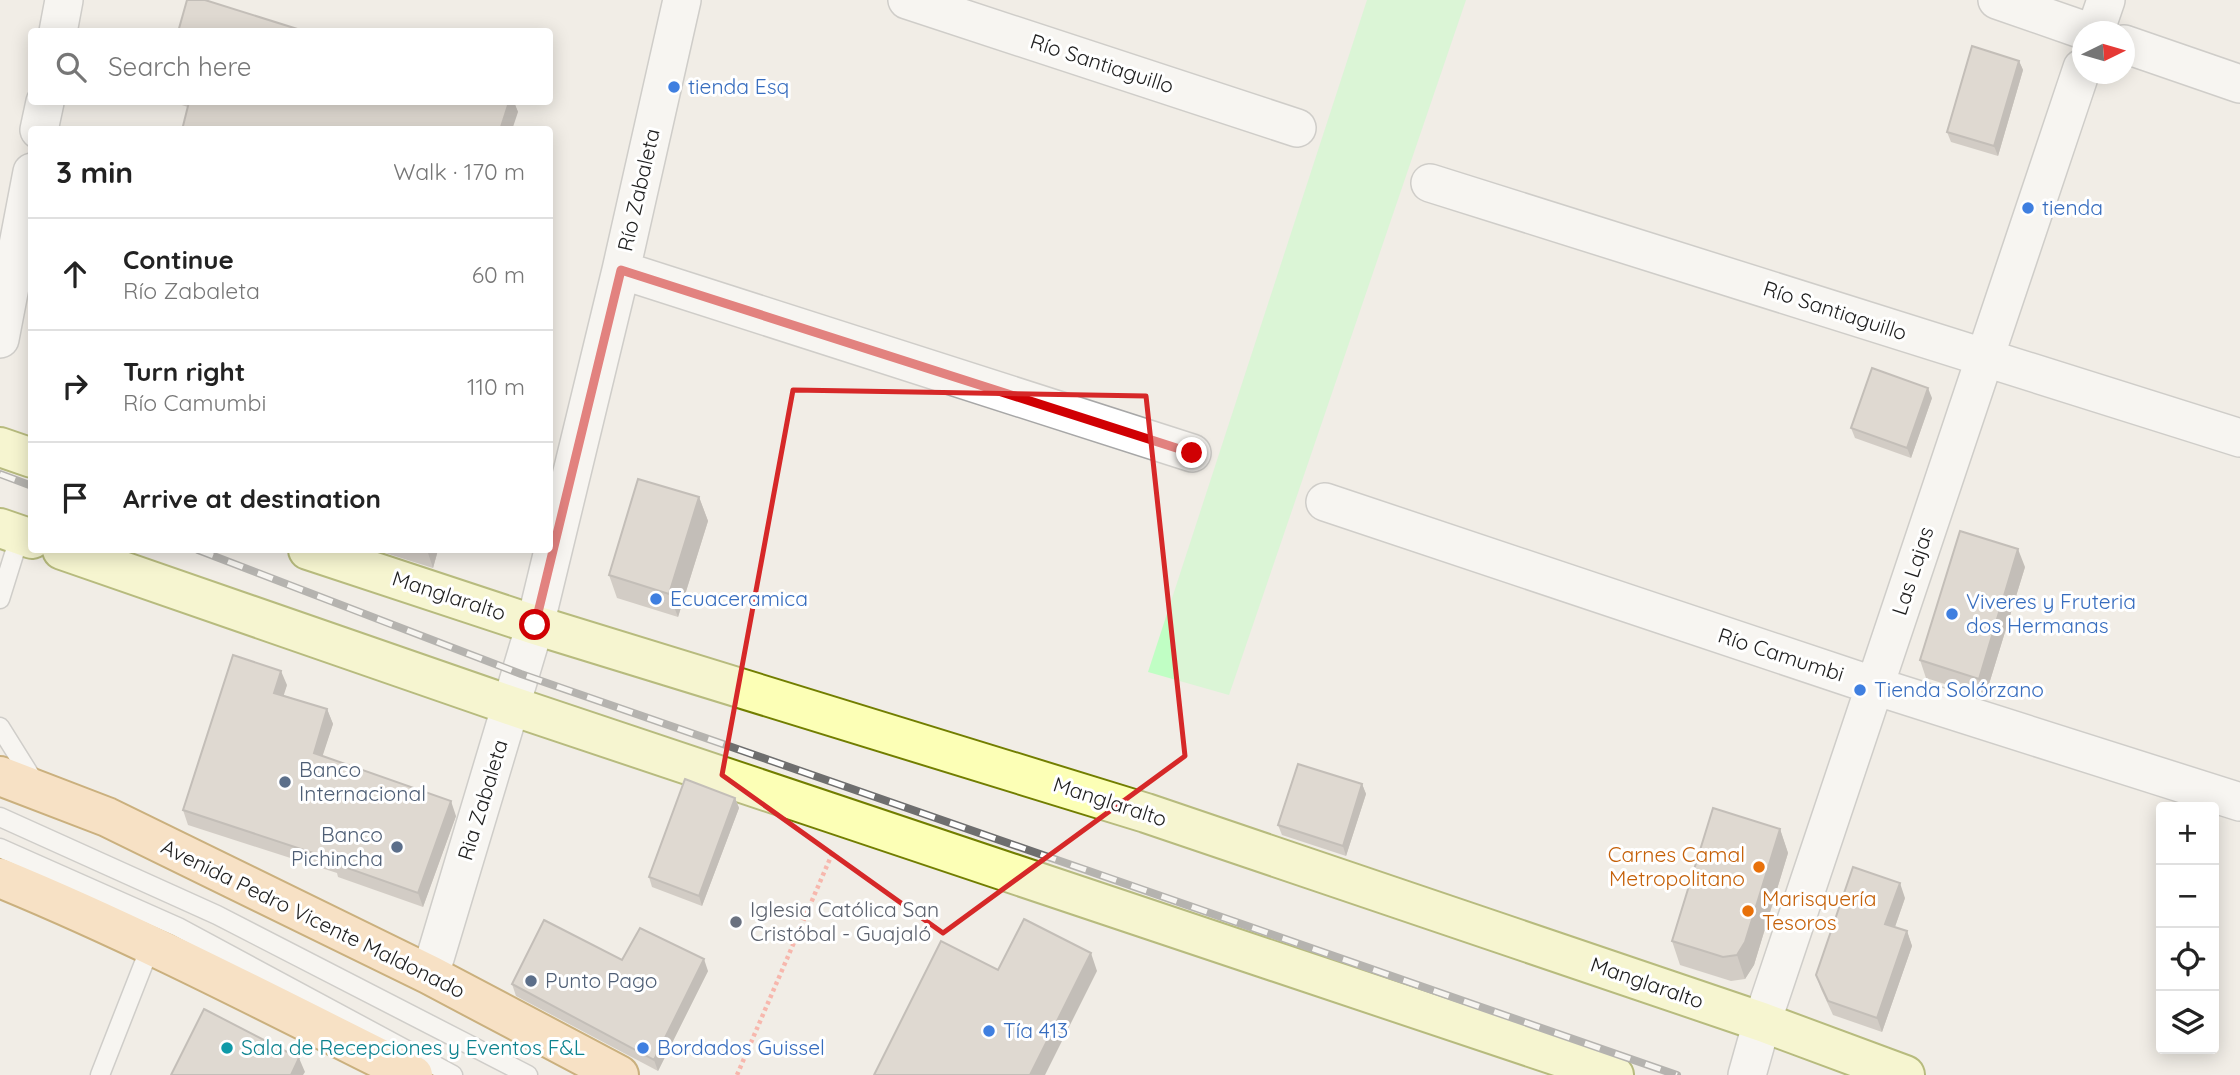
<!DOCTYPE html>
<meta charset="utf-8">
<style>
body{margin:0;font-family:Quicksand,sans-serif;background:#f6f6f6;color:#222}
.controls{position:absolute;right:21px;bottom:21px;display:grid;overflow:hidden;border-radius:7px;box-shadow:0 4px 18px #0003}
.controls button{width:63px;height:63px;display:grid;place-items:center;padding:0;border:0;border-bottom:2px solid #e0e0e0;background:#fff;color:#222;font:35px sans-serif}
.compass{position:absolute;left:2072px;top:21px;width:63px;height:63px;border-radius:50%;background:#fff;box-shadow:0 4px 18px #0003;rotate:85deg}
.stop{position:absolute;width:21px;height:21px;margin:-16px;border:5px solid #d00003;border-radius:50%;background:#fff}
.stop.end{background:#d00003;border-color:#fff;box-shadow:0 2px 7px #0008}
.list{margin:0;padding:0;list-style:none}
h2{display:flex;justify-content:space-between;align-items:center;height:91px;margin:0;padding:0 28px;font-size:30px}
h2 small{font-size:23px;font-weight:400;color:#767676}
.list li{display:grid;grid-template-columns:46px 1fr auto;gap:21px;align-items:center;box-sizing:border-box;height:112px;padding:0 28px;border-top:2px solid #e0e0e0}
.list b{display:block;font-size:26px;white-space:nowrap}
.list p{margin:0;font-size:23px;white-space:nowrap;color:#767676}
.list em{font-size:23px;font-style:normal;color:#767676}
.icon{flex:none;width:38px;height:38px;fill:none;stroke:currentColor;stroke-width:2;stroke-linecap:round;stroke-linejoin:round}
.map{position:relative;flex:none;width:2240px;height:1075px;overflow:hidden}
.search{position:absolute;background:#fff;box-shadow:0 4px 18px #0003;left:28px;top:28px;width:525px;height:77px;display:flex;align-items:center;gap:18px;box-sizing:border-box;padding:0 24px;border-radius:7px;color:#767676;font-size:26px}
.panel{position:absolute;background:#fff;box-shadow:0 4px 18px #0003;left:28px;top:126px;width:525px;height:427px;border-radius:7px}
.map>svg:first-child{display:block}
.park{fill:#c0fec4}
.lines{fill:none;stroke-linecap:round;stroke-linejoin:round}
.lane-casing{stroke:#a7a7a7;stroke-width:21}
.street-casing{stroke:#a7a7a7;stroke-width:40}
.secondary-casing{stroke:#727e00;stroke-width:42}
.primary-casing{stroke:#9c6600;stroke-width:42}
.path{stroke:#ff7669;stroke-width:4.5;stroke-dasharray:3.5 3.5;stroke-linecap:butt}
.lane{stroke:#fff;stroke-width:18}
.street{stroke:#fff;stroke-width:37}
.secondary{stroke:#fcffb6;stroke-width:38}
.primary{stroke:#ffd39d;stroke-width:38}
.rail-casing{stroke:#6e6e6e;stroke-width:8}
.rail{stroke:#fff;stroke-width:5;stroke-dasharray:16;stroke-linecap:butt}
.wall{fill:#aea59e}
.shaded-wall{fill:#8d8681}
.building{fill:#cac0b8;stroke:#8d8681;stroke-width:2}
.route{stroke:#d00003;stroke-width:9}
.marked{fill:none;stroke:#d62828;stroke-width:5;stroke-linejoin:round}
.shop-dot{fill:#3f7fe0;stroke:#fff;stroke-width:2.5}
.service-dot{fill:#5c6f8a;stroke:#fff;stroke-width:2.5}
.food-dot{fill:#e8710a;stroke:#fff;stroke-width:2.5}
.worship-dot{fill:#6b7280;stroke:#fff;stroke-width:2.5}
.culture-dot{fill:#0f9aa8;stroke:#fff;stroke-width:2.5}
.labels{text-anchor:middle;stroke-width:6;stroke-linejoin:round;paint-order:stroke}
.street-label{font-size:21px;fill:#202020;stroke:#fff}
.shop-label{font-size:21px;fill:#366cbe;stroke:#fff;text-anchor:start}
.service-label{font-size:21px;fill:#4e5e75;stroke:#fff;text-anchor:start}
.food-label{font-size:21px;fill:#c56008;stroke:#fff;text-anchor:end}
.worship-label{font-size:21px;fill:#5b616d;stroke:#fff;text-anchor:start}
.culture-label{font-size:21px;fill:#0d838f;stroke:#fff;text-anchor:start}
</style>
<div class="map">
<svg width="2240" height="1075" viewBox="0 0 2240 1075">
<rect width="100%" height="100%" fill="#f1ede6"/>
<!-- park -->
<path class="park" d="M1367,0H1466L1229,695L1148,672Z"/>
<g class="lines">
<!-- lane casing -->
<g class="lane-casing">
<path id="lane" d="M0,599L20,535
M0,727L35,783
M0,817L217,915L528,1075
M0,848L178,927L453,1075
M100,1075L151,945"/>
</g>
<!-- street casing -->
<g class="street-casing">
<path id="street" d="M907,0L1297,128
M1997,0L2089,32
M58,32L64,0
M2095,32L2106,0
M2124,44L2240,84
M39,130L45,102
M1430,183L2240,438
M621,270L1192,453
M0,339L32,172
M1325,502L1875,686L2240,802
M430,975L535,625L621,270L682,0
M1747,1075L1762,1022L2082,68"/>
</g>
<!-- secondary casing -->
<g class="secondary-casing">
<path id="secondary" d="M0,447L32,458
M0,528L32,539
M62,550L512,706L1614,1075
M308,550L535,625L1146,813L1762,1022L1905,1075"/>
</g>
<!-- primary casing -->
<g class="primary-casing">
<path id="primary" d="M0,776L107,817L430,975L619,1075
M0,878C141,936 276,1007 413,1075"/>
</g>
<!-- path -->
<path class="path" d="M737,1075L832,854"/>
<!-- lane -->
<use href="#lane" class="lane"/>
<!-- street -->
<use href="#street" class="street"/>
<!-- secondary -->
<use href="#secondary" class="secondary"/>
<!-- primary -->
<use href="#primary" class="primary"/>
<!-- rail casing -->
<g class="rail-casing">
<path id="rail" d="M0,474L32,486
M198,550L521,674L1677,1075"/>
</g>
<!-- rail -->
<use href="#rail" class="rail"/>
</g>
<!-- wall -->
<path class="wall" d="M2019,61L2023,70L1998,156L1951,142L1947,132Z
M172,102H514L518,112L188,107Z
M1932,398L1911,458L1855,438L1851,428Z
M699,497L708,521L678,617L617,598L609,575Z
M376,550H438L433,568Z
M2025,567L1985,697L1926,678L1920,660Z
M287,685L283,695L327,709L333,724L322,756L456,816L423,907L338,877L337,873L188,825L183,810Z
M1362,784L1366,794L1346,856L1282,835L1278,825Z
M735,798L739,808L702,906L652,887L649,877Z
M1780,829L1788,853L1754,965L1745,979L1731,981L1680,965L1672,941Z
M1905,898L1895,927L1907,931L1912,946L1882,1032L1833,1015L1821,989L1816,975Z
M622,960L708,971L658,1071L516,996L512,984Z"/>
<!-- shaded-wall -->
<path class="shaded-wall" d="M2019,61L2023,70L1998,156L1994,146Z
M509,102H514L518,112L512,130H500Z
M1928,388L1932,398L1911,458L1907,448Z
M699,497L708,521L678,617L669,594Z
M2018,549L2025,567L1985,697L1979,679Z
M427,550H438L433,568Z
M281,671L287,685L280,707L274,693Z
M327,709L333,724L319,767L314,753Z
M1362,784L1366,794L1346,856L1343,846Z
M735,798L739,808L702,906L699,896Z
M451,801L456,816L423,907L418,893Z
M1780,829L1788,853L1754,965L1745,979L1737,955Z
M1900,883L1905,898L1891,938L1885,924Z
M1907,931L1912,946L1882,1032L1877,1018Z
M1091,953L1097,971L1045,1075H1030Z
M704,959L708,971L658,1071L654,1060Z
M299,1058L305,1072L303,1075H291Z"/>
<!-- building -->
<path class="building" d="M187,0H205L307,32H178Z
M1972,46L2019,61L1994,146L1947,132Z
M189,102H509L500,130H182Z
M1872,368L1928,388L1907,448L1851,428Z
M638,479L699,497L669,594L609,575Z
M1960,531L2018,549L1979,679L1920,660Z
M233,655L281,671L274,693L327,709L314,753L451,801L418,893L333,863L334,860L183,810Z
M1298,764L1362,784L1343,846L1278,825Z
M685,779L735,798L699,896L649,877Z
M1713,808L1780,829L1745,942L1737,955L1723,957L1672,941Z
M1853,867L1900,883L1885,924L1907,931L1877,1018L1828,1001L1816,975Z
M1024,919L1091,953L1030,1075H874L941,941L998,970Z
M544,920L622,960L640,928L704,959L654,1060L512,984Z
M204,1009L299,1058L291,1075H171Z"/>
<g class="lines">
<!-- route -->
<path class="route" d="M535,625L621,270L1192,453"/>
</g>
<!-- marked area -->
<path d="M0 0H2240V1075H0ZM793,390L1146,396L1185,756L943,933L722,775Z" fill="#f1ede6" fill-opacity=".55" fill-rule="evenodd"/>
<path class="marked" d="M793,390L1146,396L1185,756L943,933L722,775Z"/>
<!-- markers -->
<g class="shop-dot">
<circle cx="674" cy="87" r="7"/>
<circle cx="2028" cy="208" r="7"/>
<circle cx="656" cy="599" r="7"/>
<circle cx="1952" cy="614" r="7"/>
<circle cx="1860" cy="690" r="7"/>
<circle cx="989" cy="1031" r="7"/>
<circle cx="643" cy="1048" r="7"/>
</g>
<g class="service-dot">
<circle cx="285" cy="782" r="7"/>
<circle cx="397" cy="847" r="7"/>
<circle cx="531" cy="981" r="7"/>
</g>
<g class="food-dot">
<circle cx="1759" cy="867" r="7"/>
<circle cx="1748" cy="911" r="7"/>
</g>
<circle class="worship-dot" cx="736" cy="922" r="7"/>
<circle class="culture-dot" cx="227" cy="1048" r="7"/>
<g class="labels">
<!-- street labels -->
<g class="street-label">
<text transform="translate(1102 64) rotate(18)" y="7">Río Santiaguillo</text>
<text transform="translate(639 190) rotate(-77)" y="7">Río Zabaleta</text>
<text transform="translate(1835 311) rotate(18)" y="7">Río Santiaguillo</text>
<text transform="translate(1913 571) rotate(-72)" y="7">Las Lajas</text>
<text transform="translate(449 596) rotate(18)" y="7">Manglaralto</text>
<text transform="translate(1781 655) rotate(18)" y="7">Río Camumbi</text>
<text transform="translate(483 800) rotate(-73)" y="7">Ria Zabaleta</text>
<text transform="translate(1110 802) rotate(18)" y="7">Manglaralto</text>
<text transform="translate(313 919) rotate(26)" y="7">Avenida Pedro Vicente Maldonado</text>
<text transform="translate(1647 983) rotate(19)" y="7">Manglaralto</text>
</g>
<!-- shop labels -->
<g class="shop-label">
<text x="688" y="94">tienda Esq</text>
<text x="2042" y="215">tienda</text>
<text x="670" y="606">Ecuaceramica</text>
<text x="1966" y="609">Viveres y Fruteria<tspan x="1966" dy="24">dos Hermanas</tspan></text>
<text x="1874" y="697">Tienda Solórzano</text>
<text x="1003" y="1038">Tía 413</text>
<text x="657" y="1055">Bordados Guissel</text>
</g>
<!-- service labels -->
<g class="service-label">
<text x="299" y="777">Banco<tspan x="299" dy="24">Internacional</tspan></text>
<text x="383" y="842" text-anchor="end">Banco<tspan x="383" dy="24">Pichincha</tspan></text>
<text x="545" y="988">Punto Pago</text>
</g>
<!-- food labels -->
<g class="food-label">
<text x="1745" y="862">Carnes Camal<tspan x="1745" dy="24">Metropolitano</tspan></text>
<text x="1762" y="906" text-anchor="start">Marisquería<tspan x="1762" dy="24">Tesoros</tspan></text>
</g>
<!-- worship labels -->
<g class="worship-label">
<text x="750" y="917">Iglesia Católica San<tspan x="750" dy="24">Cristóbal - Guajaló</tspan></text>
</g>
<!-- culture labels -->
<g class="culture-label">
<text x="241" y="1055">Sala de Recepciones y Eventos F&amp;L</text>
</g>
</g>
</svg>
<div class="controls">
<button>+</button>
<button>−</button>
<button><svg class="icon" aria-label="locate" viewBox="0 0 24 24"><circle cx="12" cy="12" r="6"/><path d="M12 2v4M12 18v4M2 12h4M18 12h4"/></svg></button>
<button><svg class="icon" aria-label="layers" viewBox="0 0 24 24"><path d="M12 4l9 5-9 5-9-5zM3 14l9 5 9-5"/></svg></button>
</div>
<svg class="compass" viewBox="-18 -18 36 36"><path d="M0-13l5 13h-10z" fill="#e53935"/><path d="M0 13l5-13h-10z" fill="#767676"/></svg>
<div class="stop" style="left:535px;top:625px"></div>
<div class="stop end" style="left:1192px;top:453px"></div>
<div class="search"><svg class="icon" aria-label="search" viewBox="0 0 24 24"><circle cx="10" cy="10" r="6"/><path d="M15 15l6 6"/></svg>Search here</div>
<section class="panel">
<h2>3 min<small>Walk · 170 m</small></h2>
<ul class="list">
<li><svg class="icon" aria-label="ahead" viewBox="0 0 24 24"><path d="M12 20V5M6 11l6-6 6 6"/></svg><div><b>Continue</b><p>Río Zabaleta</p></div><em>60 m</em></li>
<li><svg class="icon" aria-label="right" viewBox="0 0 24 24"><path d="M7 20v-9h11M14 6l5 5-5 5"/></svg><div><b>Turn right</b><p>Río Camumbi</p></div><em>110 m</em></li>
<li><svg class="icon" aria-label="arrive" viewBox="0 0 24 24"><path d="M6 21V4h12l-3 4 3 4H6"/></svg><div><b>Arrive at destination</b></div></li>
</ul>
</section>
</div>
